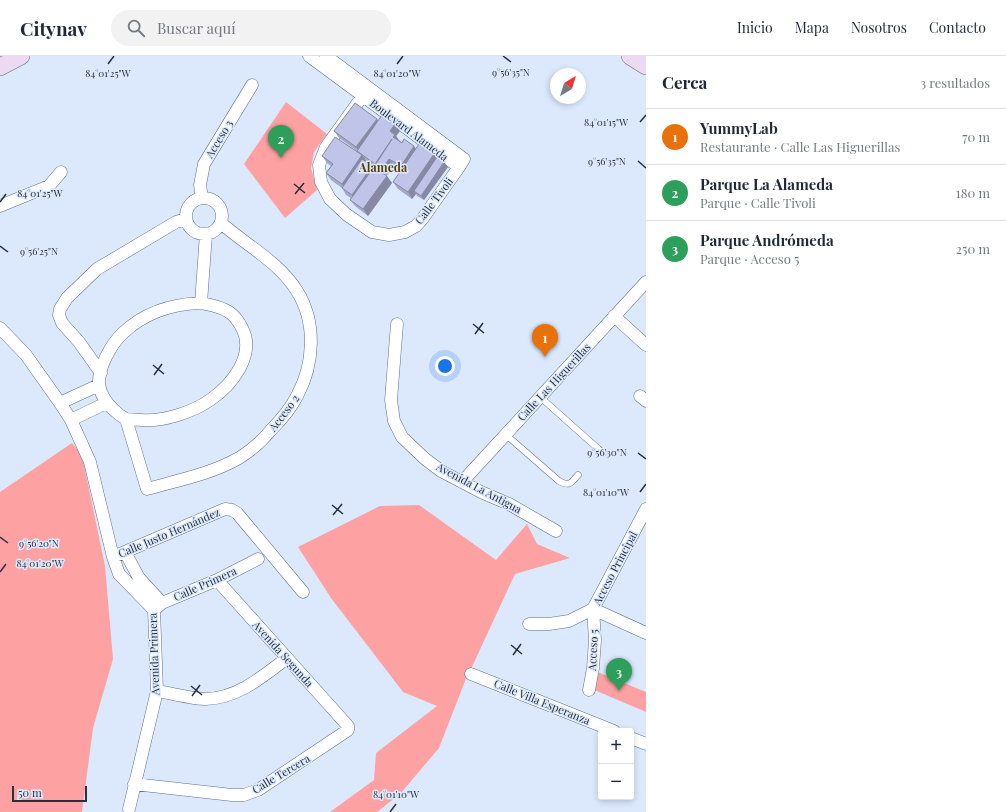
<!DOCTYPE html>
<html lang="es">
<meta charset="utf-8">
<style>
body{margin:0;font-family:"Playfair Display",serif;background:#f2f2f3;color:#1f2937}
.controls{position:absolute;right:12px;bottom:12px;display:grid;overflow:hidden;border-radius:4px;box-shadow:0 2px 6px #0003}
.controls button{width:36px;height:36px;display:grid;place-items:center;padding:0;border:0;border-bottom:1px solid #e0e1e3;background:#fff;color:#1f2937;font:20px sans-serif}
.compass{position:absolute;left:550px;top:12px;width:36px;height:36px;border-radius:50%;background:#fff;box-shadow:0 2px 6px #0003;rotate:38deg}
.scale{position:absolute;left:12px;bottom:10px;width:75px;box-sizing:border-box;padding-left:4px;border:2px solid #28303d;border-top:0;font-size:11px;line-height:14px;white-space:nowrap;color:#28303d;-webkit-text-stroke:3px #dce9fd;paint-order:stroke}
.you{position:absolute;left:445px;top:310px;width:14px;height:14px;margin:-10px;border:3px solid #fff;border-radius:50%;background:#1a73e8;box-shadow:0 0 0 6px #1a73e833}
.badge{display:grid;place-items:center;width:26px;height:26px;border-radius:50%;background:#db2777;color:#fff;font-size:13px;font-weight:700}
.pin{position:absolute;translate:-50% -33px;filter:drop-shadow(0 1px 2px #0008)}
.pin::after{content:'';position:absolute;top:21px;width:14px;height:12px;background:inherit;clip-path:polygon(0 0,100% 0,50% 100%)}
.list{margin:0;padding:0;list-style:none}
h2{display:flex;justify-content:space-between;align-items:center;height:52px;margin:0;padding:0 16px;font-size:17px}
h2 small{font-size:13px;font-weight:400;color:#747a83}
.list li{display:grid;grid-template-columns:26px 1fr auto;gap:12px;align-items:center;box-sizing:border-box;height:56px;padding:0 16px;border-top:1px solid #e0e1e3}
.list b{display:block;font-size:15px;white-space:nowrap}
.list p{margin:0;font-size:13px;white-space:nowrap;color:#747a83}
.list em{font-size:13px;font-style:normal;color:#747a83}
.icon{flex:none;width:22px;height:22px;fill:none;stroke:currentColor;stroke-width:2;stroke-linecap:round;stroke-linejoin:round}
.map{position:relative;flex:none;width:646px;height:756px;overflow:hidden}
header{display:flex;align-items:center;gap:24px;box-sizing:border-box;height:56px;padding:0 20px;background:#fff;border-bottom:1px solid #e0e1e3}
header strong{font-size:19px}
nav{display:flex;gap:22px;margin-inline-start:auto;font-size:14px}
.search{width:280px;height:36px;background:#f2f2f3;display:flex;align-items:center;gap:10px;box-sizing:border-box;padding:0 14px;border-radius:22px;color:#747a83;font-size:15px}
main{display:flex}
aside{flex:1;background:#fff}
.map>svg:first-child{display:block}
.green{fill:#fea1a2}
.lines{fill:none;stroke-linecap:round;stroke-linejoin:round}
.service-casing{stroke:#5c6f8c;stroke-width:7}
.minor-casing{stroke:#5c6f8c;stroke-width:13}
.secondary-casing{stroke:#5c6f8c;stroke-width:18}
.service{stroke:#fff;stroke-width:6}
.minor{stroke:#fff;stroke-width:12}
.secondary{stroke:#ecd9f2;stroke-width:17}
.wall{fill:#a5a9c8}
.shaded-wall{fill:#8689a3}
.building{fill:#c0c4e9;stroke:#8689a3}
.ticks{fill:none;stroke:#28303d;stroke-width:1.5}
.labels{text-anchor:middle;stroke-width:3;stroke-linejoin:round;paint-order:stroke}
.street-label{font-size:11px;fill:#28303d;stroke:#dce9fd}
.neighbourhood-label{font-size:12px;font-weight:bold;fill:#5b3f01;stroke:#dce9fd}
.ticks-label{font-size:10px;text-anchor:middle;fill:#28303d;stroke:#dce9fd;stroke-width:3;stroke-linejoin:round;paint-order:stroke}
</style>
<header>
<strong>Citynav</strong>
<div class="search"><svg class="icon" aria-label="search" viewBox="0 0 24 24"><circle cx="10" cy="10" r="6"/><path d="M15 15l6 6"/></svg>Buscar aquí</div>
<nav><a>Inicio</a><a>Mapa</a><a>Nosotros</a><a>Contacto</a></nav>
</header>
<main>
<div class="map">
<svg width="646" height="756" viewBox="0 0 646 756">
<rect width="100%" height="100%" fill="#dce9fd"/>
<!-- green -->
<path class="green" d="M286,46L327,78L314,96L311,112L317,134L285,162L244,108Z
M72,387L82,399L105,510L113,603L93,672L82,756H0V436Z
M419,449L496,504L527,468L537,488L570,502L515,518L471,613L467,620L439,692L400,738L377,756H330L374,724L376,697L437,650L403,636L331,542L298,491L380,450Z
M595,615L646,636V656L592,633Z"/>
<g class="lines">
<!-- service casing -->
<g class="service-casing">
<path id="service" d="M539,340L603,397
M505,378L559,425C570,431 571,427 578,419"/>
</g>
<!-- minor casing -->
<g class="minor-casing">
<path id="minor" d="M309,0L459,111L464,103L326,0
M367,34L326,91L319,109L321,126L330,143L347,159L372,176L389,179L405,176L416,170L423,162L459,111
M202,142L200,129L204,108L252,29
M186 160a18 18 0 1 1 36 0a18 18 0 1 1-36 0Z
M0,150L49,130L61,116
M201,247C211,249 220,250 229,256C235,260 239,266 242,272C256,299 232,329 210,344C193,356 163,366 141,364C137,363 131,364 126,363C122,361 117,357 114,354C107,348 100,338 99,328C98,312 111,288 123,277C144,257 172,248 201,247Z
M201,247L206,178
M614,260L646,289
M397,268L391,344L394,365L402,381L424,402L441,415L481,436L509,448L556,475
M0,272L26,299L60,347L71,364L90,406L113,501L119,518L154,554L157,635L129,753
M101,317L79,286L62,267L59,259L60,253L67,242L97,213L176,166L186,163
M640,340L646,345
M60,347L99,329
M126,363L147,433C179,424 211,418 239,402C252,394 262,385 271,374C281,364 291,352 297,340C314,309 317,267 297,235C279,206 246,189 221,167
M71,364L106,347
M462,426L646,226
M125,496L139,522L162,547
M113,501L225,453L232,454L237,457L303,536
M593,553L646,577
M154,554L162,547L217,524L258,503
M529,568H549L569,565L593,553L646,453
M471,618L614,675
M589,634L593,612L595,584L593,553
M157,635C171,637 193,643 206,643C238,642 262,621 287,602
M631,682L646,688
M134,728L232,739H244L258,734L348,674V670L217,524"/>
</g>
<!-- secondary casing -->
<g class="secondary-casing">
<path id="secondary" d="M630,0L646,10
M0,11L21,0"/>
</g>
<!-- service -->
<use href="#service" class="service"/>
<!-- minor -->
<use href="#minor" class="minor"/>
<!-- secondary -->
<use href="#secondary" class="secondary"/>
</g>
<!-- wall -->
<path class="wall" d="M379,65L395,68L400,75L396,80L399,84L402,87L416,92L434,98L437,102L444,106L448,111L424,144L417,140L416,138L412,143L398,133L393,126L401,114L394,110L387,119L380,114H379L365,104L392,127L368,160L355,150L350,144L351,142L346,139L342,132L331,124L326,117L331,110L327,107L322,100L359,97L357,95L339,82L334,75Z"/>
<!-- shaded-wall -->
<path class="shaded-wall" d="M377,63L382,69L361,98L356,91Z
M395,68L400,75L396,80L400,86L398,88L390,75Z
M392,83L376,108L380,114H379L375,108Z
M414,90L419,97L406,117L401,110Z
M434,98L438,105L414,135L416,138L412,143L408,136Z
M362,99L367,106L347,135L342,128Z
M389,103L394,110L387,119L383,112Z
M444,106L448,111L424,144L421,140Z
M372,110L377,117L357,146L352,139Z
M387,120L392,127L368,160L363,153Z"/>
<!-- building -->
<path class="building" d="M355,47L377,63L356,91L334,75Z
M382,59L395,68L390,75L395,79L393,81L402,87L404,83L414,90L401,110L389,103L383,112L376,108L392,83L375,108L357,95Z
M335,81L362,99L342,128L326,117L333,108L322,100Z
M419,88L434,98L408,136L393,126Z
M437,101L444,106L421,140L414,135Z
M362,103L372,110L352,139L342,132Z
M374,111L387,120L363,153L350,144Z"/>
<!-- ticks -->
<path class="ticks" d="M503,0L511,6M108,8L114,0M397,8L403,0M640,66L646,59M638,105L646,112M294,128L305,137M295,138L304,127M0,146L6,138M0,190L8,196M473,268L484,277M475,278L483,267M153,309L164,318M154,319L162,308M638,397L646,403M640,436L646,428M332,449L343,458M333,459L342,448M0,481L8,487M0,516L6,508M511,589L522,598M513,599L521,588M191,630L202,639M192,640L200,629M390,756L396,748"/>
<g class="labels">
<!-- street labels -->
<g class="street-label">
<text transform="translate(409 74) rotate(37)" y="4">Boulevard Alameda</text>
<text transform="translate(219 83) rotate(-59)" y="4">Acceso 3</text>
<text transform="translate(434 145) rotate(-53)" y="4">Calle Tivoli</text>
<text transform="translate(554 326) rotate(-47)" y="4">Calle Las Higuerillas</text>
<text transform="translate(284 357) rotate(-53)" y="4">Acceso 2</text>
<text transform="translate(479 432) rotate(28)" y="4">Avenida La Antigua</text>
<text transform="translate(169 477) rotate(-23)" y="4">Calle Justo Hernández</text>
<text transform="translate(615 512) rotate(-62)" y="4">Acceso Principal</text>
<text transform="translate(205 528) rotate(-24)" y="4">Calle Primera</text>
<text transform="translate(593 594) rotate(-87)" y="4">Acceso 5</text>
<text transform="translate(154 598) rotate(-92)" y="4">Avenida Primera</text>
<text transform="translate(283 598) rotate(48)" y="4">Avenida Segunda</text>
<text transform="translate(542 646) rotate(22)" y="4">Calle Villa Esperanza</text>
<text transform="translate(281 718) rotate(-31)" y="4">Calle Tercera</text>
</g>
<!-- neighbourhood labels -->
<g class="neighbourhood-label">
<text x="383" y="116">Alameda</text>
</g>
</g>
<g class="ticks-label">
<text x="511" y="20">9°56'35"N</text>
<text x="397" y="21">84°01'20"W</text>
<text x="108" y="21">84°01'25"W</text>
<text x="606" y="70">84°01'15"W</text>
<text x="607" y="109">9°56'35"N</text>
<text x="40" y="141">84°01'25"W</text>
<text x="39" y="199">9°56'25"N</text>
<text x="607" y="400">9°56'30"N</text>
<text x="606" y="440">84°01'10"W</text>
<text x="39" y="491">9°56'20"N</text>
<text x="40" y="511">84°01'20"W</text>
<text x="396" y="742">84°01'10"W</text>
</g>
</svg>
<div class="controls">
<button>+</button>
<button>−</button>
</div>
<svg class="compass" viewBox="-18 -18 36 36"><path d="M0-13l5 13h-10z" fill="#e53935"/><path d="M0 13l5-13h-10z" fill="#747a83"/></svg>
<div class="scale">50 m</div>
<div class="you"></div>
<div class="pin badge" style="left:545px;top:301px;background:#e8710a">1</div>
<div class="pin badge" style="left:281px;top:102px;background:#2e9e5b">2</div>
<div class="pin badge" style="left:619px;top:635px;background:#2e9e5b">3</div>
</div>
<aside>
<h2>Cerca<small>3 resultados</small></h2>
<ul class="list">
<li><span class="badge" style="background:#e8710a">1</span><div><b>YummyLab</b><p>Restaurante · Calle Las Higuerillas</p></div><em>70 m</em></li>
<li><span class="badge" style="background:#2e9e5b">2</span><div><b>Parque La Alameda</b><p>Parque · Calle Tivoli</p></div><em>180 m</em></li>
<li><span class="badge" style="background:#2e9e5b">3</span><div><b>Parque Andrómeda</b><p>Parque · Acceso 5</p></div><em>250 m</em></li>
</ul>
</aside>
</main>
